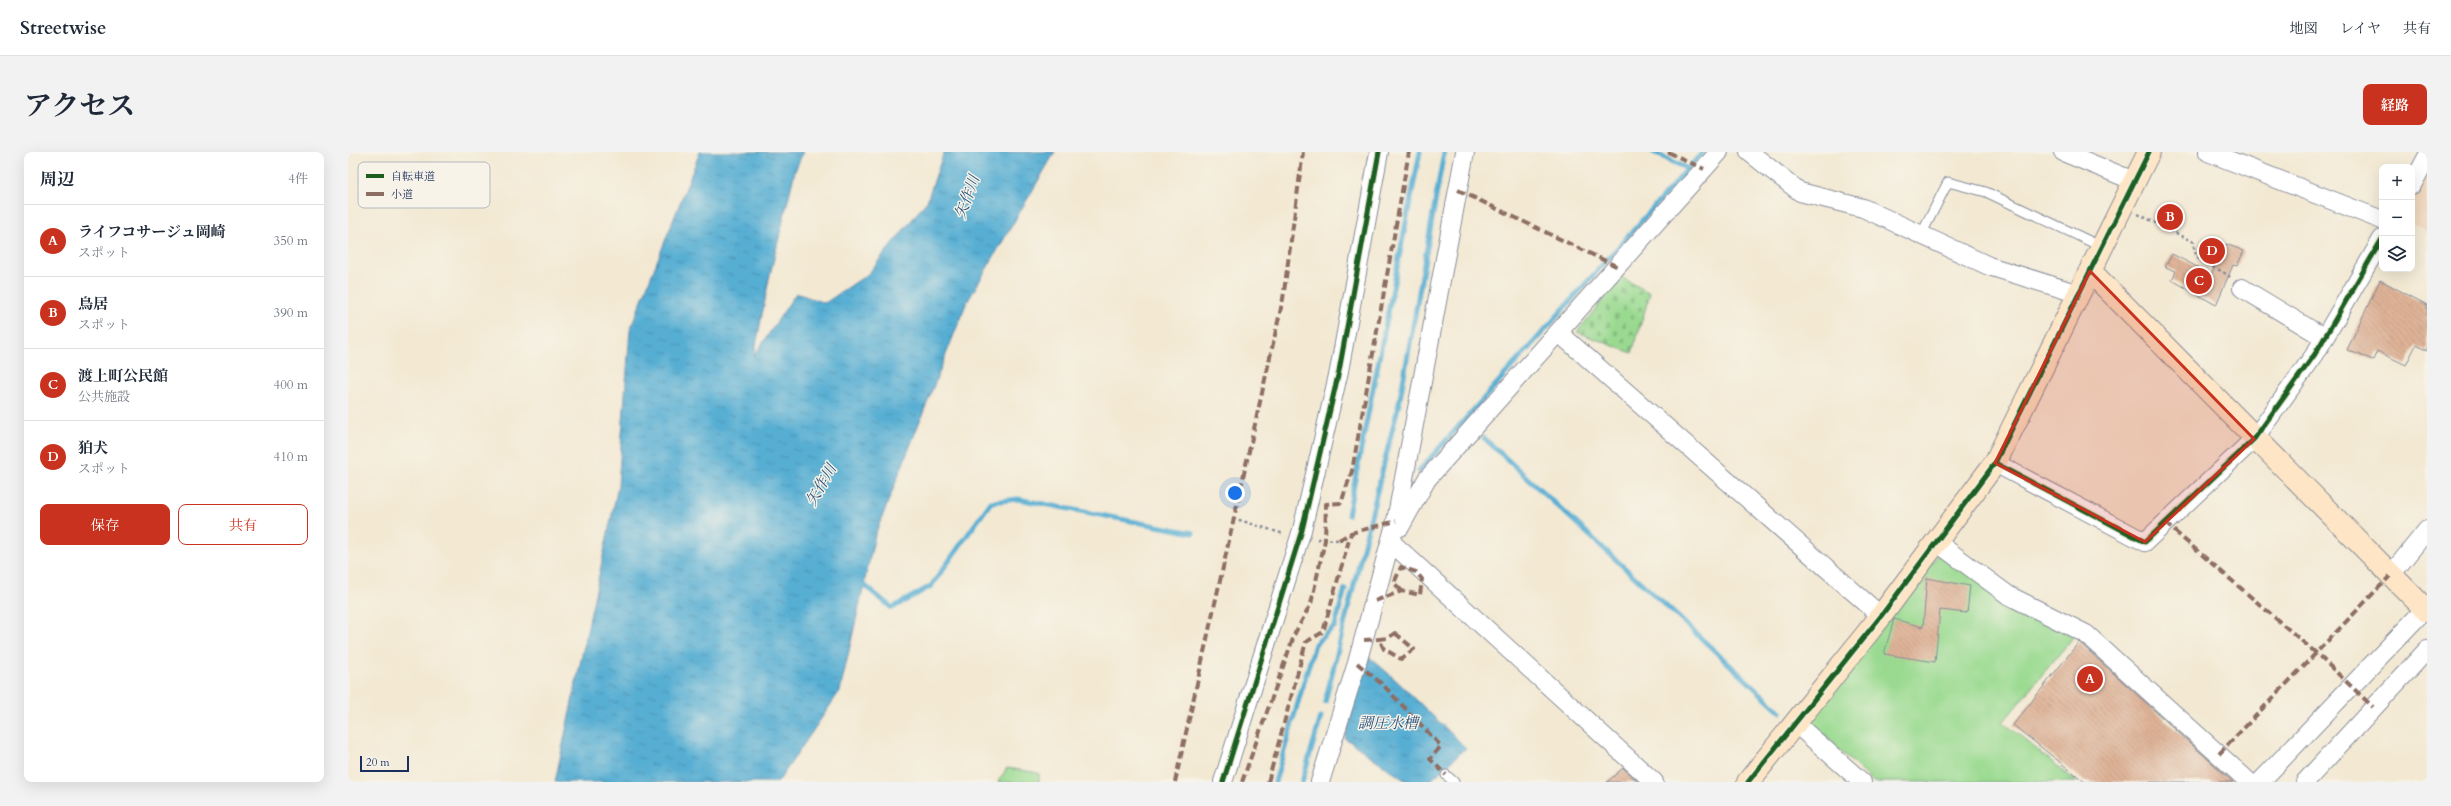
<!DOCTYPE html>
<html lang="ja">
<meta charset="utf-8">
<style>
body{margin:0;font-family:Cardo,"Noto Serif JP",serif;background:#f2f2f3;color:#1f2937}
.controls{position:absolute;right:12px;top:12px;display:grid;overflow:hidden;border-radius:8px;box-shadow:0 4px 16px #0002}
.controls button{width:36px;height:36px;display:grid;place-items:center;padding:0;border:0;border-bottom:1px solid #e0e1e3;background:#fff;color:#1f2937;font:20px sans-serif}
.scale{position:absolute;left:12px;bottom:10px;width:49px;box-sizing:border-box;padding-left:4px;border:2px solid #1b2f5e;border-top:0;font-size:11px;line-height:14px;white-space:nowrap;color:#1b2f5e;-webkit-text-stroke:3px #f7f3e8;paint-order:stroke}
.you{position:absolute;left:887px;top:341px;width:14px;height:14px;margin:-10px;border:3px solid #fff;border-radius:50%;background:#1a73e8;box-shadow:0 0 0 6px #1a73e833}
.badge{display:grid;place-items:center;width:26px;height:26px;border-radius:50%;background:#c8321e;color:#fff;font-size:13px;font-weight:700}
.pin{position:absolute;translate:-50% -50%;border:2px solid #fff;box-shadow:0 1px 4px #0006}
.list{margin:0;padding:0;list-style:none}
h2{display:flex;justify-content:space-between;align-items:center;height:52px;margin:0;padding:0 16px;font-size:17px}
h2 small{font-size:13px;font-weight:400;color:#747a83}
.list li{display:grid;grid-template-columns:26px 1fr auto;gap:12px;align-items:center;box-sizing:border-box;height:72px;padding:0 16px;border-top:1px solid #e0e1e3}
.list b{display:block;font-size:15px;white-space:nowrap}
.list p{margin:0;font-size:13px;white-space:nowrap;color:#747a83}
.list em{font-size:13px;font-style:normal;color:#747a83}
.actions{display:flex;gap:8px;padding:12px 16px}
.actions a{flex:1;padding:9px 0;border:1px solid #c8321e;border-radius:8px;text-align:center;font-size:14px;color:#c8321e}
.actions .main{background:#c8321e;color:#fff}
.icon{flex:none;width:22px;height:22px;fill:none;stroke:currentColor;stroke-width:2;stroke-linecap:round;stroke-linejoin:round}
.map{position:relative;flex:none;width:2079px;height:630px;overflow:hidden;border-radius:8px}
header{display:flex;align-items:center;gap:24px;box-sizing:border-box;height:56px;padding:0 20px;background:#fff;border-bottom:1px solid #e0e1e3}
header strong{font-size:19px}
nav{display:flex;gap:22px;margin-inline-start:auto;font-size:14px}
.intro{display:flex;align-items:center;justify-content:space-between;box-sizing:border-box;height:96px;padding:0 24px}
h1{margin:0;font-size:28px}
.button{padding:10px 18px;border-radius:8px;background:#c8321e;color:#fff;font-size:14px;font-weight:700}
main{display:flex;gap:24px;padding:0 24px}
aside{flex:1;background:#fff;border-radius:8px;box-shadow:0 4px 16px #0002}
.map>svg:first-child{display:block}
.built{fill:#f0d6bc}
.green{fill:#9ada90;stroke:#5a8477}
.cemetery{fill:url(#cemetery-stones);stroke:#5a8477}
.water{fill:url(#water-ripples);stroke:#386e98}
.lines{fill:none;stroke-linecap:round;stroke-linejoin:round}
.stream{stroke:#56aed3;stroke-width:5}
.building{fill:url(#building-back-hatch)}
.lane-casing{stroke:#878c98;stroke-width:11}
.street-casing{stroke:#878c98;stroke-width:20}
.secondary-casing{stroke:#878c98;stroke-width:24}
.path{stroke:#878c98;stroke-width:2.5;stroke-dasharray:3 3;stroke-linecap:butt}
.lane{stroke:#fff;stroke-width:9}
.street{stroke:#fff;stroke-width:18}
.secondary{stroke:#fde5c5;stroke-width:22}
.quiet{stroke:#8d6e63;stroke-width:4;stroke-dasharray:8 4;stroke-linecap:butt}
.cycleway-casing{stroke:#f7f3e8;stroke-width:8}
.cycleway{stroke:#1b5e20;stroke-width:5}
.marked{fill:#c8321e;fill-opacity:0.2;stroke:#c8321e;stroke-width:3;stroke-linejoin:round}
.labels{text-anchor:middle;stroke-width:3;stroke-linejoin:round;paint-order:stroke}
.water-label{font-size:15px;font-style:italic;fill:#2d5581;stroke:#f7f3e8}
.key{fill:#f7f3e8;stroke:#b5b8bf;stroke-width:1}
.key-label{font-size:11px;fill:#1b2f5e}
</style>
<header>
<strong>Streetwise</strong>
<nav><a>地図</a><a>レイヤ</a><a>共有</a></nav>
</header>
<div class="intro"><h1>アクセス</h1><a class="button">経路</a></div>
<main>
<aside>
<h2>周辺<small>4件</small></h2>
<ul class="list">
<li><span class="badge">A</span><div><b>ライフコサージュ岡崎</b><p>スポット</p></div><em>350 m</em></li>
<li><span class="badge">B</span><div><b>鳥居</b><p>スポット</p></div><em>390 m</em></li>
<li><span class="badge">C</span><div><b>渡上町公民館</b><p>公共施設</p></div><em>400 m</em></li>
<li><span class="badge">D</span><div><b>狛犬</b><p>スポット</p></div><em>410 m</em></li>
</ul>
<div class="actions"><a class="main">保存</a><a>共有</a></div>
</aside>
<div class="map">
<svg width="2079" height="630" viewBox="0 0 2079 630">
<defs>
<pattern id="cemetery-stones" width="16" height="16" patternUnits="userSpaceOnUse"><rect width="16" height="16" fill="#9ada90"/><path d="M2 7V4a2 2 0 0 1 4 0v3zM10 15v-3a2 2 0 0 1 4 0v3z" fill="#84bb7f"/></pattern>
<pattern id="water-ripples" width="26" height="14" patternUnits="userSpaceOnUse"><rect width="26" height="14" fill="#56aed3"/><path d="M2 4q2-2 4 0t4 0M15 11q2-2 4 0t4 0" fill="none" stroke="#468eae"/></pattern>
<pattern id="building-back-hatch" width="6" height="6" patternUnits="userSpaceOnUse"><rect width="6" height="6" fill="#deb296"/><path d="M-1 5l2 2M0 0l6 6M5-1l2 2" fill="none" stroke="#be9984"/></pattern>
</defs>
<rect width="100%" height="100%" fill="#f7f3e8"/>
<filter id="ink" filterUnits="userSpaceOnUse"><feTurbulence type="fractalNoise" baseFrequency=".025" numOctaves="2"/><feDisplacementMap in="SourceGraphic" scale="8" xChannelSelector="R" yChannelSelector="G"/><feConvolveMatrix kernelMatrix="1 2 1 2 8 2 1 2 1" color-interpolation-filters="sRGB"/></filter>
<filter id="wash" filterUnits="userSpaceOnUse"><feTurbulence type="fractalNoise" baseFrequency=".012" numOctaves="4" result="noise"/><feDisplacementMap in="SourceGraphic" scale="16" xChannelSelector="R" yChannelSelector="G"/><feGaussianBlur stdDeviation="0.9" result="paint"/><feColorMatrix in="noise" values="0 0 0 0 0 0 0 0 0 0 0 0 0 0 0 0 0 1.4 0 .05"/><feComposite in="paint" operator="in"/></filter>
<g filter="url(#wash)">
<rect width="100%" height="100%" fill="#f3e9d3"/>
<!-- built -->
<path class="built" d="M2079,20V79L2064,71V48Z"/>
<!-- green -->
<path class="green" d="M1590,403L1727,483L1655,570L1729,630H1526L1459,569Z
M659,616L691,621V630H650Z"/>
<!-- cemetery -->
<path class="cemetery" d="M1273,125L1302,141L1284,201L1229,180Z"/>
<!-- water -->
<path class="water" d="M352,0H455L447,19L421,127L406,204L448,141L477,151L520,122L579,49L596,0H707L618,152L527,383L492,539L430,630H207L270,334L282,178Z
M1017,501L1049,529L1118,596L1081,630H1059L997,586Z"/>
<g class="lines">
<!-- stream -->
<path class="stream" d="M1305,0L1340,17
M1136,286L1433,560
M1071,319L1355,0
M1000,363L1072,0
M510,428L544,456L583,434L643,350L670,347L845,381
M977,550L1052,247L1096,0
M927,630L967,492L987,474L997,437
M954,630L973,565"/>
</g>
<g id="blocks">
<!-- building -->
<path class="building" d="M1878,92L1896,99L1889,114L1885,113L1868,153L1824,128L1828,119L1817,115L1824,102L1863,122Z
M2032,128L2079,153V199L2068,193L2058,213L2029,199L2025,208L1999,198Z
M1579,426L1622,434L1619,461L1592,458L1587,510L1536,502L1546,467L1575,475Z
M1731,490L1732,491L1885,630H1737L1665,573Z
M1275,616L1290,630H1259Z"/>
</g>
</g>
<g filter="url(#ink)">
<use href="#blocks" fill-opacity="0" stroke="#878c98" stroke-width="1"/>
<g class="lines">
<!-- lane casing -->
<g class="lane-casing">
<path id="lane" d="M1573,83L1600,30L1638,40L1754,95
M1098,623L1106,630"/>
</g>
<!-- street casing -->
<g class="street-casing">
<path id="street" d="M1401,0L1452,40L1515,56L1641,114L1731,142
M1715,0L1786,29
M1860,0L2034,68
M2064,33L2079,5
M1894,136L1975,185
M1211,181L1533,464
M1647,311L1797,390L1906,287L1967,202L2034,87
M1052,375L1079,327L1371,0
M1587,389L1660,443L1738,482L1901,630
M1043,390L1306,630
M2042,424L2079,378
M1447,571L1514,630
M875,630L954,378L991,219L1031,0
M972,630L1009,511L1048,369L1117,0
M1912,630L2077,457
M1957,630L2079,498"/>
</g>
<!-- secondary casing -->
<g class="secondary-casing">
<path id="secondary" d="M1742,119L2079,459
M1400,630L1533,464L1647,311L1801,0"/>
</g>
<!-- path -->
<path class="path" d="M1790,62L1846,90C1844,112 1868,113 1882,125
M885,366L936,382
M969,387L991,388"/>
<!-- lane -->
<use href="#lane" class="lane"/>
<!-- street -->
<use href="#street" class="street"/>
<!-- secondary -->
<use href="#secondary" class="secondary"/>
<!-- quiet -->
<path class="quiet" d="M1320,0L1356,17
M1110,38L1270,115
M1817,371L1968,501L2025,555
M991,388L1003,381L1048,369
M1027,449L1054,439L1072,443L1074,427L1068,420L1053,415L1046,431L1054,439
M1047,481L1066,497L1053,507L1036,497L1031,487L1040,486Z
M1016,488L1031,487
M1009,511L1035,533L1093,594L1082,607L1098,623
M1871,602L2042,424
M827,630L935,147L955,0
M894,630L947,481L963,452L977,388L978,352L993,351L1004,319L1061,0
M920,630L958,490L975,480L1003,381"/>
<!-- cycleway casing -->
<g class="cycleway-casing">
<path id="cycleway" d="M1647,311L1797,390L1906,287L1967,202L2034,87
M875,630L954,378L991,219L1031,0
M1400,630L1533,464L1647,311L1801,0"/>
</g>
<!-- cycleway -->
<use href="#cycleway" class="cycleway"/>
</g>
</g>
<!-- marked area -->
<path class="marked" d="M1742,119L1906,287L1797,390L1647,311Z"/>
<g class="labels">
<!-- water labels -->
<g class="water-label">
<text transform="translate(619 45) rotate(-70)" y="5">矢作川</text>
<text transform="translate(473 333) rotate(-60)" y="5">矢作川</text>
<text x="1040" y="576">調圧水槽</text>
</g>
</g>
<!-- legend -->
<rect x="10" y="10" width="132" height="46" rx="6" class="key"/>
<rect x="18" y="22" width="18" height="4" fill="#1b5e20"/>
<rect x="18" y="40" width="18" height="4" fill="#8d6e63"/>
<g class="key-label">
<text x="43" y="28">自転車道</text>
<text x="43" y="46">小道</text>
</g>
</svg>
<div class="controls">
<button>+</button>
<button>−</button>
<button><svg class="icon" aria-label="layers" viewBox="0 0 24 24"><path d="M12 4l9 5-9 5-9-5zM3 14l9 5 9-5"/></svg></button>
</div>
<div class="scale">20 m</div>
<div class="you"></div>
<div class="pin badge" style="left:1742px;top:527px">A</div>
<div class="pin badge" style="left:1822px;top:65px">B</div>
<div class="pin badge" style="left:1851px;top:129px">C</div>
<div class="pin badge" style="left:1864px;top:99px">D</div>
</div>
</main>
